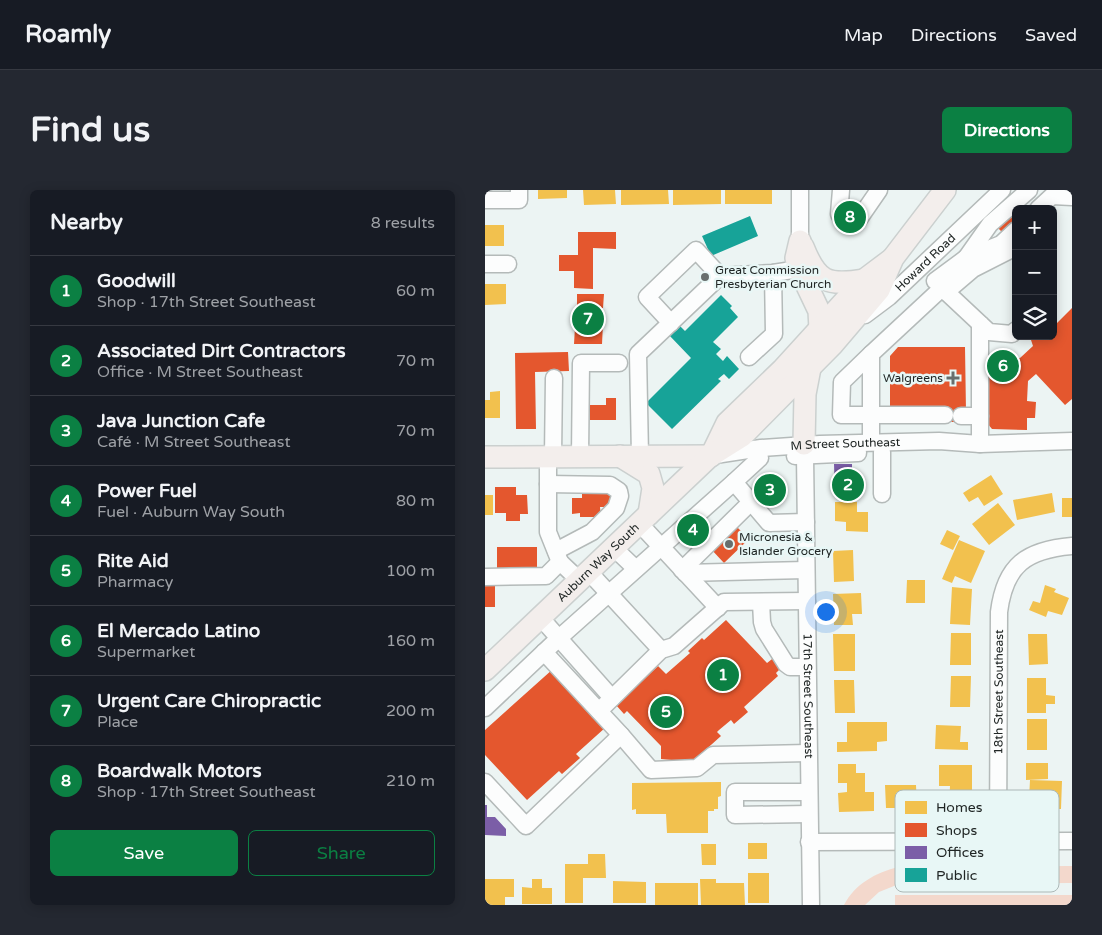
<!DOCTYPE html>
<meta charset="utf-8">
<style>
body{margin:0;font-family:"Varela Round",sans-serif;background:#242831;color:#f1f3f6}
.controls{position:absolute;right:15px;top:15px;display:grid;overflow:hidden;border-radius:8px;box-shadow:0 2px 12px #0003}
.controls button{width:45px;height:45px;display:grid;place-items:center;padding:0;border:0;border-bottom:1px solid #363941;background:#171b24;color:#f1f3f6;font:25px sans-serif}
.you{position:absolute;left:340px;top:421px;width:18px;height:18px;margin:-12px;border:4px solid #fff;border-radius:50%;background:#1a73e8;box-shadow:0 0 0 8px #1a73e833}
.badge{display:grid;place-items:center;width:32px;height:32px;border-radius:50%;background:#0b8043;color:#fff;font-size:16px;font-weight:700}
.pin{position:absolute;translate:-50% -50%;border:2px solid #fff;box-shadow:0 1px 5px #0006}
.list{margin:0;padding:0;list-style:none}
h2{display:flex;justify-content:space-between;align-items:center;height:65px;margin:0;padding:0 20px;font-size:21px}
h2 small{font-size:16px;font-weight:400;color:#9ea1a6}
.list li{display:grid;grid-template-columns:32px 1fr auto;gap:15px;align-items:center;box-sizing:border-box;height:70px;padding:0 20px;border-top:1px solid #363941}
.list b{display:block;font-size:19px;white-space:nowrap}
.list p{margin:0;font-size:16px;white-space:nowrap;color:#9ea1a6}
.list em{font-size:16px;font-style:normal;color:#9ea1a6}
.actions{display:flex;gap:10px;padding:15px 20px}
.actions a{flex:1;padding:11px 0;border:1px solid #0b8043;border-radius:8px;text-align:center;font-size:18px;color:#0b8043}
.actions .main{background:#0b8043;color:#fff}
.icon{flex:none;width:28px;height:28px;fill:none;stroke:currentColor;stroke-width:2;stroke-linecap:round;stroke-linejoin:round}
.map{position:relative;flex:none;width:587px;height:715px;overflow:hidden;border-radius:8px}
header{display:flex;align-items:center;gap:30px;box-sizing:border-box;height:70px;padding:0 25px;background:#171b24;border-bottom:1px solid #363941}
header strong{font-size:24px}
nav{display:flex;gap:28px;margin-inline-start:auto;font-size:18px}
.intro{display:flex;align-items:center;justify-content:space-between;box-sizing:border-box;height:120px;padding:0 30px}
h1{margin:0;font-size:35px}
.button{padding:12px 22px;border-radius:8px;background:#0b8043;color:#fff;font-size:18px;font-weight:700}
main{display:flex;gap:30px;padding:0 30px}
aside{flex:1;background:#171b24;border-radius:8px;box-shadow:0 2px 12px #0003}
.map>svg:first-child{display:block}
.green{fill:#f3d8cc}
.homes{fill:#f2c14e}
.shops{fill:#e4572e}
.offices{fill:#7b5ea7}
.public{fill:#17a398}
.lines{fill:none;stroke-linecap:round;stroke-linejoin:round}
.minor-casing{stroke:#b4bab9;stroke-width:19}
.major-casing{stroke:#cbd0cf;stroke-width:24}
.minor{stroke:#fcfdfd;stroke-width:16}
.major{stroke:#f3eeec;stroke-width:21}
.poi-dot{fill:#676e6d;stroke:#e8f7f6;stroke-width:2}
.labels{text-anchor:middle;stroke-width:5;stroke-linejoin:round;paint-order:stroke}
.street-label{font-size:12px;fill:#202625;stroke:#e8f7f6}
.poi-label{font-size:12px;fill:#202625;stroke:#e8f7f6;text-anchor:start}
.key{fill:#e8f7f6;stroke:#acb8b7;stroke-width:1}
.key-label{font-size:14px;fill:#202625}
</style>
<header>
<strong>Roamly</strong>
<nav><a>Map</a><a>Directions</a><a>Saved</a></nav>
</header>
<div class="intro"><h1>Find us</h1><a class="button">Directions</a></div>
<main>
<aside>
<h2>Nearby<small>8 results</small></h2>
<ul class="list">
<li><span class="badge">1</span><div><b>Goodwill</b><p>Shop · 17th Street Southeast</p></div><em>60 m</em></li>
<li><span class="badge">2</span><div><b>Associated Dirt Contractors</b><p>Office · M Street Southeast</p></div><em>70 m</em></li>
<li><span class="badge">3</span><div><b>Java Junction Cafe</b><p>Café · M Street Southeast</p></div><em>70 m</em></li>
<li><span class="badge">4</span><div><b>Power Fuel</b><p>Fuel · Auburn Way South</p></div><em>80 m</em></li>
<li><span class="badge">5</span><div><b>Rite Aid</b><p>Pharmacy</p></div><em>100 m</em></li>
<li><span class="badge">6</span><div><b>El Mercado Latino</b><p>Supermarket</p></div><em>160 m</em></li>
<li><span class="badge">7</span><div><b>Urgent Care Chiropractic</b><p>Place</p></div><em>200 m</em></li>
<li><span class="badge">8</span><div><b>Boardwalk Motors</b><p>Shop · 17th Street Southeast</p></div><em>210 m</em></li>
</ul>
<div class="actions"><a class="main">Save</a><a>Share</a></div>
</aside>
<div class="map">
<svg width="587" height="715" viewBox="0 0 587 715">
<rect width="100%" height="100%" fill="#ecf4f3"/>
<!-- green -->
<path class="green" d="M587,676V693L414,694L394,702L380,715H359C370,694 390,683 413,677Z
M410,705H587V715H410Z"/>
<!-- homes -->
<path class="homes" d="M53,0H82V8L53,9Z
M98,0H130L131,14L99,15Z
M136,0H183L184,14L136,15Z
M188,0H236V14L188,15Z
M240,0H287V14H240Z
M0,35H19V56H0Z
M0,94H21V114L0,115Z
M15,201V228H0V210H5V202Z
M506,285L518,304L499,316L493,307L484,312L478,303Z
M567,303L570,322L532,330L528,310Z
M0,305H8V325H0Z
M577,308H587V327H577Z
M350,312H372V322H383V342L361,341V332L350,331Z
M513,313L530,335L504,355L487,334Z
M462,340L475,346L468,360L455,354Z
M474,350L500,361L486,393L470,386L467,393L457,389Z
M368,360L369,391L349,392L348,361Z
M422,390H440V413H421Z
M560,395L571,399L569,402L584,408L577,425L563,421L561,427L544,420L548,411L555,413Z
M467,397L487,399L485,435L465,434Z
M376,403L377,424H367L368,435H349L348,404Z
M466,443H486V475H465Z
M348,444H370V481H349Z
M543,444H562L563,474L544,475Z
M466,486H486L485,517H465Z
M542,488H561V505L570,506V514H561V523H542Z
M349,490H369L370,523H350Z
M542,529H562V560H542Z
M362,532H402V551L392,552V561L352,562V552H362Z
M451,535L476,536L475,552H483V560L450,559Z
M541,573H563V589L541,590Z
M353,574H371V583H380V602H389V621L354,622L353,603L362,602V593H353Z
M454,575H487V618L464,617L465,596H454Z
M545,590L577,591L576,619H565L566,610L544,609Z
M236,592V606L233,607V619H229V621H223V643H182L181,624H151V619L147,620V593Z
M400,595H431L432,618H401Z
M263,653H282V669H263Z
M216,654H231V675H217Z
M103,664H120L121,688H98V713H80V674H103Z
M263,683H284V713H263Z
M0,689H29V707H20V715H0Z
M47,689H57V698H67V714H37V697L47,698Z
M215,689H231V693H259L260,715H216Z
M128,691L161,692V713H128Z
M170,693H213V715H170Z"/>
<!-- shops -->
<path class="shops" d="M534,12L540,19H531V33L519,44L512,37Z
M93,42H131V59L108,58V99L89,98V81H74V65H93Z
M92,104H119L118,118H114L115,134H118L117,154H89L90,137H92Z
M587,118V209L580,215L551,184L543,191L542,211L551,212L550,228H542V240L507,239L502,233L503,166L535,168L548,156L546,150L549,146H568V129L572,133Z
M413,157H480L481,222L476,232H460L405,223V166Z
M83,162L84,181L50,182L51,239H31L30,163Z
M121,208H131V230H105V215H121Z
M285,293L292,301L285,307L278,298Z
M10,297H31V305H42L43,324H35V331H21V323H10Z
M125,298V317H115L116,327H95V323L87,324V308H97V299Z
M207,319L228,342L209,360L188,337Z
M249,334L264,349L239,373L225,358Z
M12,357H52V384L12,385Z
M0,394H10V417H0Z
M241,430L282,473L291,466L299,475L291,483L293,486L259,517L263,522L249,534L246,530L234,540L232,542L236,546L207,572L176,569V556L142,521L139,524L131,515L173,476L181,484L205,463L203,461L217,448L219,450Z
M68,479L121,537L91,564L95,568L77,584L74,581L42,610L0,565V540Z"/>
<!-- offices -->
<path class="offices" d="M349,274H367V284H377V305L350,306Z
M0,615H2V627H10L21,639V646L0,645Z"/>
<!-- public -->
<path class="public" d="M265,26L273,46L226,66L217,46Z
M236,105L247,116L245,118L253,127L228,152L236,159L231,164L238,171L242,166L254,179L244,189L239,184L233,189L236,191L187,239L161,213L206,168L184,145L194,135L200,141Z"/>
<g class="lines">
<!-- minor casing -->
<g class="minor-casing">
<g id="minor">
<path d="M315,0V51"/>
<path d="M356,0L354,24L358,31C364,33 368,33 374,29L394,0"/>
<path d="M0,10H34V0"/>
<path d="M553,19L567,6L587,7"/>
<path d="M481,68L505,34L544,0"/>
<path d="M0,74H23"/>
<path d="M450,91L481,68L516,54L531,40"/>
<path d="M461,102L488,79L531,57"/>
<path id="s1" d="M380,125L404,107L517,0"/>
<path d="M186,133L162,107L211,60L235,86"/>
<path d="M495,134V254"/>
<path d="M386,164L357,192L356,225H460"/>
<path d="M264,167L289,144L288,83"/>
<path d="M476,226H495"/>
<path d="M386,252V164L457,98L504,142L527,144L531,140"/>
<path d="M397,262V304"/>
<path id="s2" d="M230,265L276,258L335,254L454,251L495,254L587,251"/>
<path d="M63,266V342L75,372"/>
<path d="M68,266L69,188"/>
<path d="M95,266L96,173H134"/>
<path d="M155,266L153,164L235,86L288,83L314,79"/>
<path d="M310,266L373,263"/>
<path id="s3" d="M320,266L326,715"/>
<path d="M249,292L284,333L321,332"/>
<path d="M63,294L125,295L134,301L135,306L131,318L107,342L71,361"/>
<path d="M154,333L233,418"/>
<path d="M129,358L151,379"/>
<path d="M197,380L266,312"/>
<path d="M103,381L176,460"/>
<path d="M200,383L321,380"/>
<path d="M0,387L61,386L75,372L94,390"/>
<path d="M276,412L277,432L279,439L301,474L305,477H322"/>
<path d="M55,427L127,508"/>
<path d="M0,518L74,448L249,292L275,268"/>
<path d="M114,521L176,460L189,456L239,412L322,411"/>
<path d="M136,545L166,580L212,578L228,565L323,563"/>
<path d="M0,592L41,636L136,545L59,462"/>
<path d="M324,602H250V625L324,624"/>
<path id="s4" d="M513,651L514,422C520,375 541,360 587,356"/>
<path d="M324,652L587,651"/>
</g>
</g>
<!-- major casing -->
<g class="major-casing">
<g id="major">
<path d="M315,51L311,68L314,79L334,121L335,139"/>
<path d="M318,57C332,92 342,96 379,90"/>
<path d="M319,254L320,204L325,178"/>
<path d="M135,266L164,284L168,298L164,324"/>
<path d="M226,266L242,233L297,180L379,90L407,69"/>
<path d="M0,267L225,266"/>
<path id="s5" d="M0,480L225,266L257,246L348,154L394,100L408,68L460,0"/>
</g>
</g>
<!-- minor -->
<use href="#minor" class="minor"/>
<!-- major -->
<use href="#major" class="major"/>
</g>
<!-- markers -->
<g class="poi-dot">
<circle cx="220" cy="87" r="5"/>
<path d="M465.5 180.5h5v5h5v5h-5v5h-5v-5h-5v-5h5z"/>
<circle cx="244" cy="354" r="5"/>
</g>
<g class="labels">
<!-- street labels -->
<g class="street-label">
<text dy="4" stroke="none"><textPath href="#s1" startOffset="80">Howard Road</textPath></text>
<text dy="4" stroke="none"><textPath href="#s2" startOffset="131">M Street Southeast</textPath></text>
<text dy="4" stroke="none"><textPath href="#s5" startOffset="156">Auburn Way South</textPath></text>
<text dy="4" stroke="none"><textPath href="#s4" startOffset="149">18th Street Southeast</textPath></text>
<text dy="4" stroke="none"><textPath href="#s3" startOffset="240">17th Street Southeast</textPath></text>
</g>
<!-- poi labels -->
<g class="poi-label">
<text x="230" y="84">Great Commission<tspan x="230" dy="14">Presbyterian Church</tspan></text>
<text x="458" y="192" text-anchor="end">Walgreens</text>
<text x="254" y="351">Micronesia &amp;<tspan x="254" dy="14">Islander Grocery</tspan></text>
</g>
</g>
<!-- legend -->
<rect x="410" y="600" width="164" height="102" rx="8" class="key"/>
<rect x="420" y="611" width="22" height="13" fill="#f2c14e"/>
<rect x="420" y="633" width="22" height="14" fill="#e4572e"/>
<rect x="420" y="656" width="22" height="13" fill="#7b5ea7"/>
<rect x="420" y="678" width="22" height="14" fill="#17a398"/>
<g class="key-label">
<text x="451" y="622">Homes</text>
<text x="451" y="645">Shops</text>
<text x="451" y="667">Offices</text>
<text x="451" y="690">Public</text>
</g>
</svg>
<div class="controls">
<button>+</button>
<button>−</button>
<button><svg class="icon" aria-label="layers" viewBox="0 0 24 24"><path d="M12 4l9 5-9 5-9-5zM3 14l9 5 9-5"/></svg></button>
</div>
<div class="you"></div>
<div class="pin badge" style="left:238px;top:485px">1</div>
<div class="pin badge" style="left:363px;top:295px">2</div>
<div class="pin badge" style="left:285px;top:300px">3</div>
<div class="pin badge" style="left:208px;top:340px">4</div>
<div class="pin badge" style="left:181px;top:522px">5</div>
<div class="pin badge" style="left:518px;top:176px">6</div>
<div class="pin badge" style="left:103px;top:129px">7</div>
<div class="pin badge" style="left:365px;top:27px">8</div>
</div>
</main>
